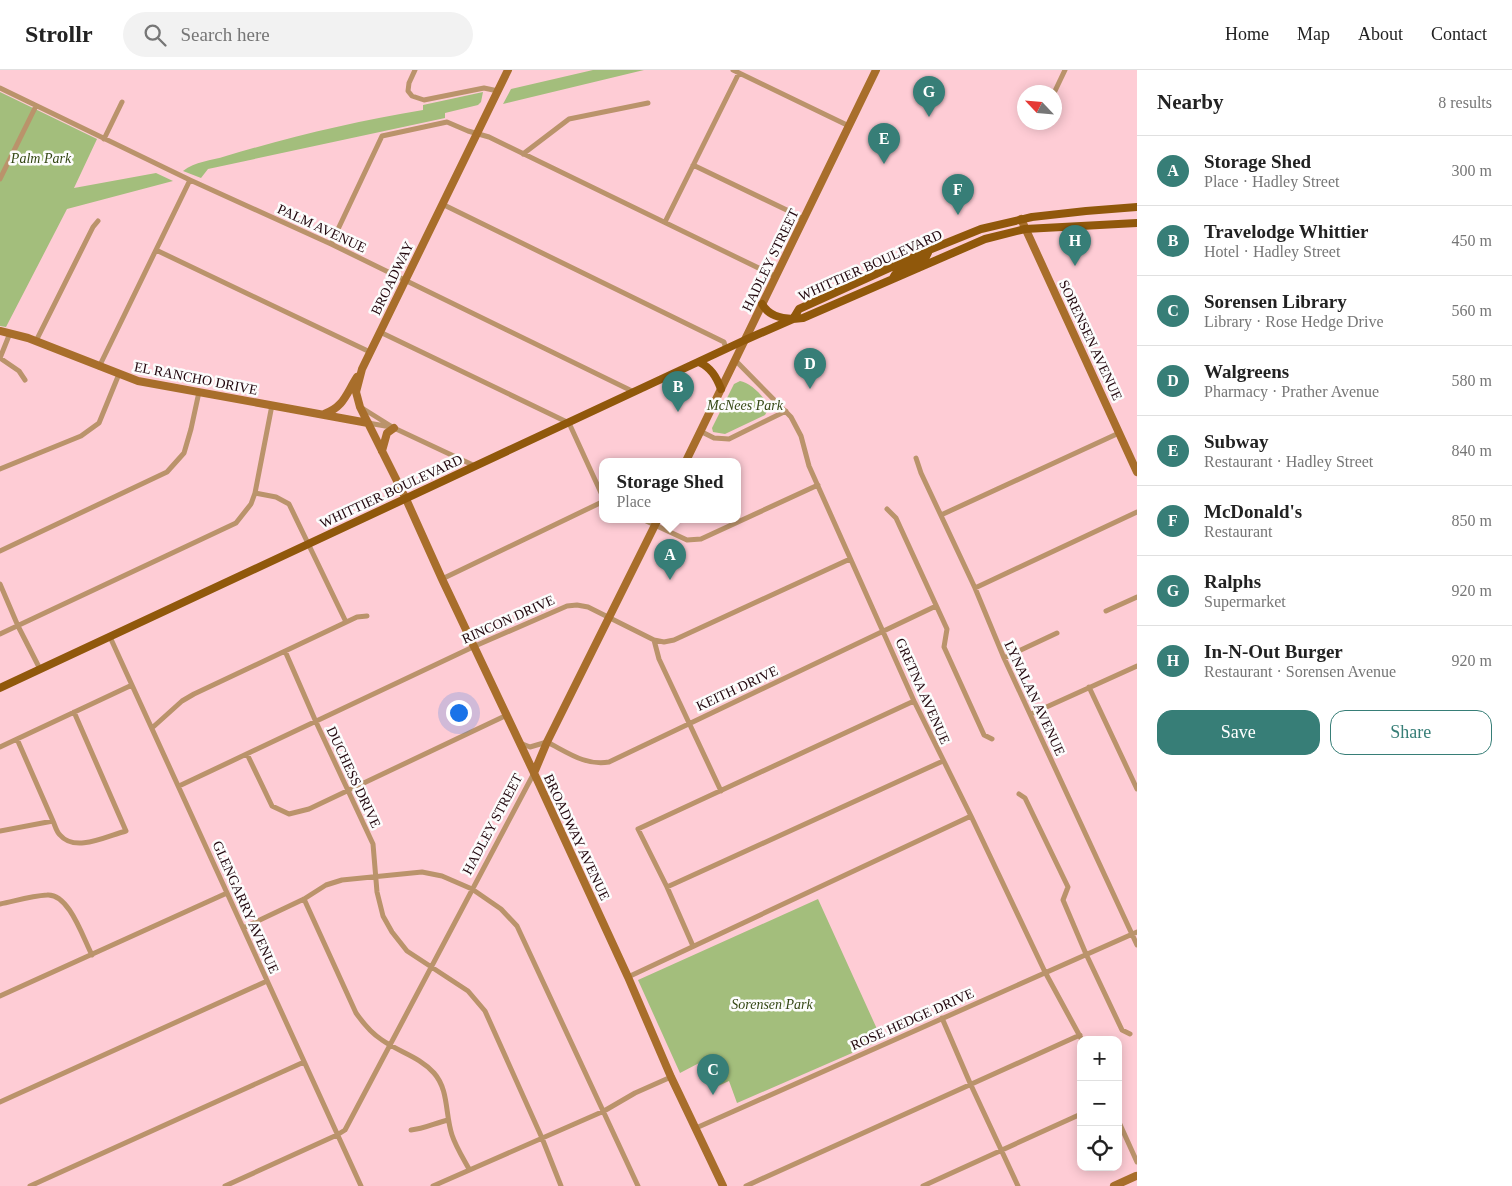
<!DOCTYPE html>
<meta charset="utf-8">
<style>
body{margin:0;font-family:Georgia,serif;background:#f2f2f2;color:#222}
.controls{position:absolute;right:15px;bottom:15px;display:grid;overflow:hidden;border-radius:10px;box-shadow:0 2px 12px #0003}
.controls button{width:45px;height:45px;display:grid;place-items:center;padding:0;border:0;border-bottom:1px solid #e0e0e0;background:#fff;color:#222;font:25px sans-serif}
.compass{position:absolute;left:1017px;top:15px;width:45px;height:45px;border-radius:50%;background:#fff;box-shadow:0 2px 12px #0003;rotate:296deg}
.you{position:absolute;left:458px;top:642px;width:18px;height:18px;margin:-12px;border:4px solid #fff;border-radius:50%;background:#1a73e8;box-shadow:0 0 0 8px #1a73e833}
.badge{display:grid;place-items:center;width:32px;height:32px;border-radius:50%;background:#377e77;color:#fff;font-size:16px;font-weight:700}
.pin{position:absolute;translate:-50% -41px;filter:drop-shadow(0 1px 2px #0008)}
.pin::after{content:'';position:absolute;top:26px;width:18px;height:15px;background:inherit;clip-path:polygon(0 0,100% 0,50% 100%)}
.popup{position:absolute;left:599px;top:388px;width:142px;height:65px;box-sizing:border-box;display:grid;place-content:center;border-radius:10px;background:#fff;filter:drop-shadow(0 1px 4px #0005);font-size:16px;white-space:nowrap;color:#767676}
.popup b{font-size:19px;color:#222}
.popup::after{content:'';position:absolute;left:50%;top:100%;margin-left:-10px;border:10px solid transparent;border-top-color:#fff}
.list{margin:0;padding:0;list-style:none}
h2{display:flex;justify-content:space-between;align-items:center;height:65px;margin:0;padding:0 20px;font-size:21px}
h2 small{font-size:16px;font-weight:400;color:#767676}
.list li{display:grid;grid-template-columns:32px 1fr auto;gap:15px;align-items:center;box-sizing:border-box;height:70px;padding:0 20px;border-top:1px solid #e0e0e0}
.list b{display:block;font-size:19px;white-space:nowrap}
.list p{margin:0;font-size:16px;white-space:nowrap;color:#767676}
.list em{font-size:16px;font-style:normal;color:#767676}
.actions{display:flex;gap:10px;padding:15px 20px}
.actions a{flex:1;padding:11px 0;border:1px solid #377e77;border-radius:15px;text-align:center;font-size:18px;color:#377e77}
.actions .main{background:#377e77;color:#fff}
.icon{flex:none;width:28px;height:28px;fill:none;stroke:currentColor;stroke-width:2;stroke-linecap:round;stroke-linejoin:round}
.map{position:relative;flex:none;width:1137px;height:1116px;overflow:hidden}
header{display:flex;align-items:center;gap:30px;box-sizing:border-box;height:70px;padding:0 25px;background:#fff;border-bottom:1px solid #e0e0e0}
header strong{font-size:24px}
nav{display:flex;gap:28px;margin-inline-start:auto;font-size:18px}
.search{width:350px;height:45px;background:#f2f2f2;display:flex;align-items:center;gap:12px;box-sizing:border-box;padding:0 18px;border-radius:28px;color:#767676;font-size:19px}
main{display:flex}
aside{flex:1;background:#fff}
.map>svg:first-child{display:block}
.green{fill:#a3be7c}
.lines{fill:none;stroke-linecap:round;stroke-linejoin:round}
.street{stroke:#ba936b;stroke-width:5}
.secondary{stroke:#a86e2b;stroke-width:8}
.primary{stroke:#90580b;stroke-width:8}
.labels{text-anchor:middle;stroke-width:5;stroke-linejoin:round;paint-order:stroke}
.park-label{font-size:14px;font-style:italic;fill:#344714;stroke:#fcfcfc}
.street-label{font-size:14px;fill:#21060d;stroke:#fcfcfc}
</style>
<header>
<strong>Strollr</strong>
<div class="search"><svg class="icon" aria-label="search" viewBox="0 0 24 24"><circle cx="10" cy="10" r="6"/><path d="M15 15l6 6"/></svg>Search here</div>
<nav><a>Home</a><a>Map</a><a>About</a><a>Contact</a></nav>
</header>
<main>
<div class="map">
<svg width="1137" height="1116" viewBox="0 0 1137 1116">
<rect width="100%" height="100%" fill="#feccd5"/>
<!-- green -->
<path class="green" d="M593,0H644L503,34L511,19Z
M0,22L97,69L74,118L156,103L173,111L67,139L6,257L0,256Z
M483,22L481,32L478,35L445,43V48L208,99L201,108L183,101C195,91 211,91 226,86C290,67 356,51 423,40V35Z
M740,311C750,312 766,328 769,338L765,345L725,364L713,362L712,358L734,314Z
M818,829L882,970L737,1033L729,1011L716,1017L703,991L680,1003L638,910Z"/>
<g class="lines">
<!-- street -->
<path class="street" d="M415,0L409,13L408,21L412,26L424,30L484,18L498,21
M733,0L849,56
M0,18L190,110L331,174L634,322
M1054,23L1065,0
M104,69L122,32
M523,84L569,49L648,33
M693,95L795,144L803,150
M0,109L36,36
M442,134L724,272L726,279
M665,152L739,3
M331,174L382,66L447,52L468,61L489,67L775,206
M156,180L370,282
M380,262L569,353L602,425
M36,271L93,157L98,151
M0,288L19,301L25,310
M0,288L10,263
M735,290L791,347L801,366L809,396L914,631L971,746L1045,902L1082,970
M99,297L190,110
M362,338L394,358L475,396
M368,353L391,357
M700,361L714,368L729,369L786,341
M916,388L921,403L975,518L1004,588L1137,875
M0,399L81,366L99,353L119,304
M255,423L276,427L289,434L346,552
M887,439L896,448L947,559L944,577L984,665L992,669
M941,445L1119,363
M642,449L687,470L701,469L818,415
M0,481L167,402L184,383L191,359L199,322
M442,509L602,432
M0,514L18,556L40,599
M975,518L1137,442
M1106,541L1137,527
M0,564L236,453L251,434L255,423L272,335
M110,567L361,1116
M654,570L659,589L721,721
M285,581L316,652L373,774L377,822L383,846L392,862L407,881L468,921L485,941L542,1068L561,1116
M1004,588L1057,563
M1089,617L1137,719
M1031,644L1137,596
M152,658L182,631L194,624L357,547L367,546
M17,669L53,751
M520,673L530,677L547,672C567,682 585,696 609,692L936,536
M0,677L132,615
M247,684L272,736L289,744L309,739L507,645
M179,716L475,576L567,536L577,535L588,537L654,570L664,572L674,570L850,489
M1019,724L1025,728L1068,817L1063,830L1086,884L1122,960L1130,964
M0,761L53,751C55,755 56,761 60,765C75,783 107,766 126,761L74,642
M667,817L943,691
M304,829L356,943C363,953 371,963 382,970C399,982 420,987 434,1003C449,1020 445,1044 452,1065C456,1077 463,1088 469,1099
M0,834C15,831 31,826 47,825C69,823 83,868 92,885
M243,858L304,829L326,815L342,810L422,802L442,806L472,819L501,839L517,856L638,1116
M693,876L667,817L638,759L914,631
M628,907L971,746
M0,926L227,823
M942,948L970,1013L1018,1116
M0,1032L267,911
M1118,1050L1137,1092
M696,1058L1137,862
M411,1060C424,1059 435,1053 448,1050
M30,1116L304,992
M225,1116L337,1065L345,1060L534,703
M433,1116L604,1041L635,1023L671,1007
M746,1116L1080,965
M923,1116L1081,1044"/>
<!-- secondary -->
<path class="secondary" d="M508,0L362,299L356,322L360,337L406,429L442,509L534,703L628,907L671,1007L723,1116
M1021,149L1137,402
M0,261L28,268L138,311L368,353
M324,344C344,337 346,324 357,307
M382,381L387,363L394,358
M686,391L876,0
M534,703L547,672L658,449
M1114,1116L1136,1106"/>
<!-- primary -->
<path class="primary" d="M893,208C900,193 916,197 925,188C927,186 928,183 929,180
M762,234C769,246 780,248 793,249
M793,249L799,239L929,180L981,159L1032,147L1086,141L1137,137
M699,292C711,298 716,306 721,319
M0,618L745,270L793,249L803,248L985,169L1025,159L1137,153"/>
</g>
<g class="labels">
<!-- park labels -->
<g class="park-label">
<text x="41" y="93">Palm Park</text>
<text x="745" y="340">McNees Park</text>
<text x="772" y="939">Sorensen Park</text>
</g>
<!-- street labels -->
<g class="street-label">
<text transform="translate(322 158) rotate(25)" y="5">PALM AVENUE</text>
<text transform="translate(770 190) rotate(-64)" y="5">HADLEY STREET</text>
<text transform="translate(870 195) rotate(-24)" y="5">WHITTIER BOULEVARD</text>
<text transform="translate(392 208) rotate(-64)" y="5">BROADWAY</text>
<text transform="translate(1091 270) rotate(65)" y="5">SORENSEN AVENUE</text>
<text transform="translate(196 308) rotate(11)" y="5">EL RANCHO DRIVE</text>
<text transform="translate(391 421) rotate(-25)" y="5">WHITTIER BOULEVARD</text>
<text transform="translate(508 549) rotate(-24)" y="5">RINCON DRIVE</text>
<text transform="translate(737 618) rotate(-25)" y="5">KEITH DRIVE</text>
<text transform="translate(923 621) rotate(66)" y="5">GRETNA AVENUE</text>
<text transform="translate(1035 628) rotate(65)" y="5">LYNALAN AVENUE</text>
<text transform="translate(354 707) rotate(65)" y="5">DUCHESS DRIVE</text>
<text transform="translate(492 754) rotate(-62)" y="5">HADLEY STREET</text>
<text transform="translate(577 767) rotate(65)" y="5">BROADWAY AVENUE</text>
<text transform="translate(246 837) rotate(66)" y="5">GLENGARRY AVENUE</text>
<text transform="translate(912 949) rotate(-24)" y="5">ROSE HEDGE DRIVE</text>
</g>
</g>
</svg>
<div class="controls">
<button>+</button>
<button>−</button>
<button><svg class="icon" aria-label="locate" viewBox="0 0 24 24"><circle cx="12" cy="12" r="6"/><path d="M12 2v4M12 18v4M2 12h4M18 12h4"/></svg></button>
</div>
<svg class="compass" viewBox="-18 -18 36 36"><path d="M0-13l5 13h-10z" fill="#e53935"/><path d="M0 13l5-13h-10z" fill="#767676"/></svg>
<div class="you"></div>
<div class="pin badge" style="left:670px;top:510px">A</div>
<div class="popup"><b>Storage Shed</b>Place</div>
<div class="pin badge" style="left:678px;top:342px">B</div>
<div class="pin badge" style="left:713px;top:1025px">C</div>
<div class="pin badge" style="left:810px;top:319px">D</div>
<div class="pin badge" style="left:884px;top:94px">E</div>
<div class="pin badge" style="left:958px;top:145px">F</div>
<div class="pin badge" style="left:929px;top:47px">G</div>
<div class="pin badge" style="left:1075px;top:196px">H</div>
</div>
<aside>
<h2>Nearby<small>8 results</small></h2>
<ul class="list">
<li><span class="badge">A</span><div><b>Storage Shed</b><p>Place · Hadley Street</p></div><em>300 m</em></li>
<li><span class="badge">B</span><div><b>Travelodge Whittier</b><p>Hotel · Hadley Street</p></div><em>450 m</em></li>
<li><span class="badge">C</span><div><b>Sorensen Library</b><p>Library · Rose Hedge Drive</p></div><em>560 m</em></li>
<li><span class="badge">D</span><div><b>Walgreens</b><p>Pharmacy · Prather Avenue</p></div><em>580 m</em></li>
<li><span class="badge">E</span><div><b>Subway</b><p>Restaurant · Hadley Street</p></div><em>840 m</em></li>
<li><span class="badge">F</span><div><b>McDonald's</b><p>Restaurant</p></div><em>850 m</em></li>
<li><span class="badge">G</span><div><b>Ralphs</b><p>Supermarket</p></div><em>920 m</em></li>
<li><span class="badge">H</span><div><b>In-N-Out Burger</b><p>Restaurant · Sorensen Avenue</p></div><em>920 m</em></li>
</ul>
<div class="actions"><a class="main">Save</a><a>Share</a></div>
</aside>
</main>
